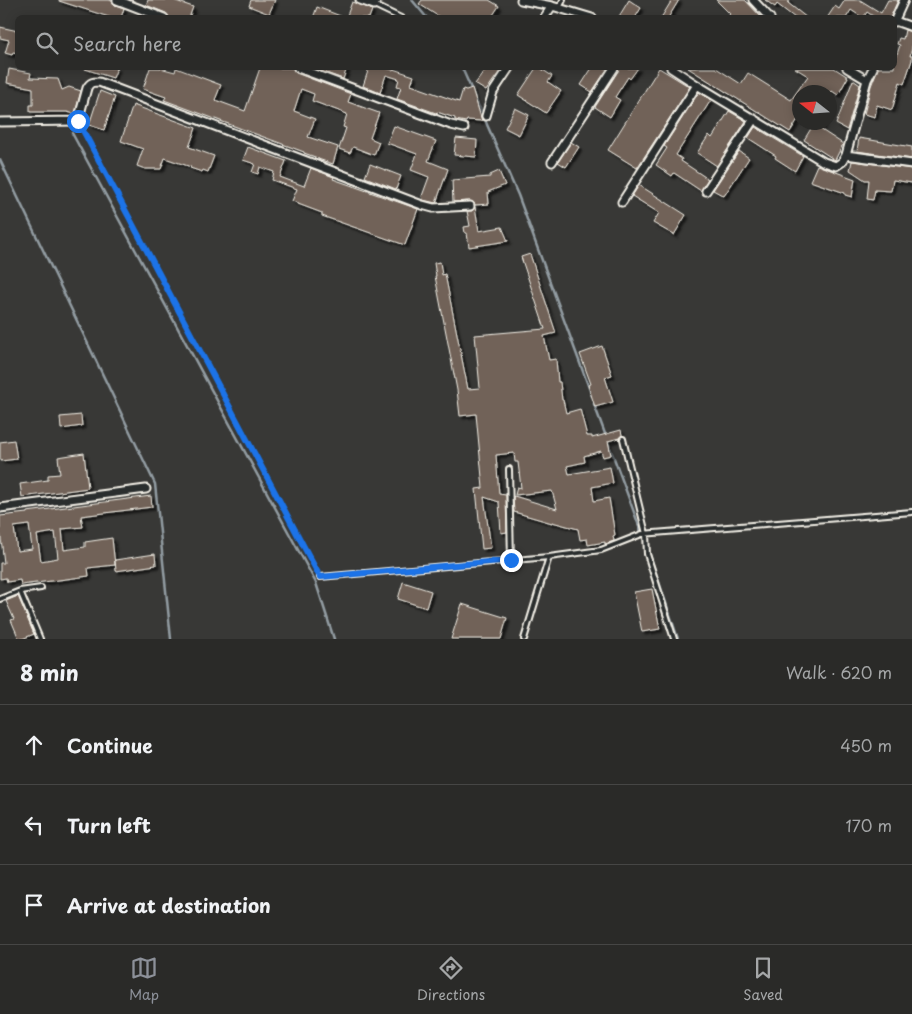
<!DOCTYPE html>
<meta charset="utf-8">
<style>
body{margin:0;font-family:"Playpen Sans",sans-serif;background:#323230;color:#f1f3f6}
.compass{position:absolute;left:792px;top:85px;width:45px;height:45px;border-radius:50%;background:#2a2a28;box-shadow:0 2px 12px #0003;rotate:287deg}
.stop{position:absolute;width:15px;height:15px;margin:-11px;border:4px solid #1a73e8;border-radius:50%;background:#fff}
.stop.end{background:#1a73e8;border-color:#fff;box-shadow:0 1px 5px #0008}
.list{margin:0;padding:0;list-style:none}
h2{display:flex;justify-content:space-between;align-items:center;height:65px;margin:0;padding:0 20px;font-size:21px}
h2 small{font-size:16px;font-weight:400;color:#a5a7a8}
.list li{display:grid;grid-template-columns:32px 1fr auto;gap:15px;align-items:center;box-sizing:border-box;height:80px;padding:0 20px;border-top:1px solid #464645}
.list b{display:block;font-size:19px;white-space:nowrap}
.list em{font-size:16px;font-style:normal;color:#a5a7a8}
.icon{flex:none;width:28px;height:28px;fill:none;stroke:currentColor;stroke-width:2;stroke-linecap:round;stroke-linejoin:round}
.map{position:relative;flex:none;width:912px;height:639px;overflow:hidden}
.search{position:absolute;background:#2a2a28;box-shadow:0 2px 12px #0003;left:15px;right:15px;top:15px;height:55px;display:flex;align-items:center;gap:12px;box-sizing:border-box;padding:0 18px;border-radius:8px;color:#a5a7a8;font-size:19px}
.sheet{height:305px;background:#2a2a28}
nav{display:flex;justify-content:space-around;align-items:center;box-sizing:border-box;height:70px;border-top:1px solid #464645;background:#2a2a28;font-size:14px;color:#a5a7a8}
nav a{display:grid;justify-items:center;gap:2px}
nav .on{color:#8c9099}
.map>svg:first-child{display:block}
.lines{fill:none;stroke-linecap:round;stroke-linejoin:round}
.stream{stroke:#929ca2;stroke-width:2.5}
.building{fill:#716258;stroke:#f4f1e8;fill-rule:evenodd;filter:url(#shadow)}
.service-casing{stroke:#f4f1e8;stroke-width:8}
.minor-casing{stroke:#f4f1e8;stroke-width:11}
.path{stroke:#f4f1e8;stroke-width:1;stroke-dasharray:5 4;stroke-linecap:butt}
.service{stroke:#2a2d2e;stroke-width:4}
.minor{stroke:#2a2d2e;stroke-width:7}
.route{stroke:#1a73e8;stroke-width:6}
</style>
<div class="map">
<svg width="912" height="639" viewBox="0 0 912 639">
<defs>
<filter id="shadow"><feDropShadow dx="3" dy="3" stdDeviation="1" flood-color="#0009"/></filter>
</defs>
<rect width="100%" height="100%" fill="#383836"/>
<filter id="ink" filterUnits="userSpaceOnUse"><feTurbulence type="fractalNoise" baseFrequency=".02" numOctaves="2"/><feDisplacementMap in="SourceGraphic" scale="10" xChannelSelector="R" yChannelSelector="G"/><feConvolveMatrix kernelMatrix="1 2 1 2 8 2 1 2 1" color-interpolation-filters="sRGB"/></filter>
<g filter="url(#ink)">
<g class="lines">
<!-- stream -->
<path class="stream" d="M412,0L427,18
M462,68L518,195L592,396
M72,133L316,583L334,639
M0,160L155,484L171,639
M594,404L645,542
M648,549L678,639"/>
</g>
<!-- building -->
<path class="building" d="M59,0H109L112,1L115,5L124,8L121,18H112L59,1Z
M148,0H173L193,7L189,18H169L166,13L146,5Z
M251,0H275L269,14L249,6Z
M422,0H489L499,6L491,18H477L472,15L470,18H441L419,4Z
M629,0L641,8L635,18H618Z
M672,0H679L668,18H661Z
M716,0H745L762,18H726L730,14Z
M765,0H790L788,3L807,18H795L777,4L775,7Z
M845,0H860L881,13L888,0H898L890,18H876L867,12L863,18L851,10L846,18H827L835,6L839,9Z
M352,2L372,10L369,18H346Z
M317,7L343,17V18H313Z
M0,27L18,31V53L13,52L12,55L5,53L9,40L0,38Z
M905,30L912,32V48L910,56H912V60L904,84L900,82L892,110L877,105L875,117L864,114L871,86L878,68H894V64L900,45L897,44L899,38L903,39Z
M85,68H117L113,78L85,69Z
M150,68H160L175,72L176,68L221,85L215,100L245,111L260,68H293L294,71L296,73L351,94L348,102L379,113L370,138L379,142L374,155L353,147L350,153L339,149L346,128L343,127L347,114L312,101L314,94L301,89L294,111L315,119L308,137L338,147L333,164L318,159V158L304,153V152L164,100L166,97L143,89Z
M312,68H347L343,79Z
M369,68H385L393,70V69L414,76L411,85L459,102L463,89L466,90L472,88L482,121L467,120L466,122L455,120V118L437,112L436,113L397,99L401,87L397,86L399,79L386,75L380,93L363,86Z
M487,68H502L486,91L475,84Z
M536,68H540L552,76L548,82L561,91L546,113L518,95Z
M592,68H608L592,92L581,85Z
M619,68H638L630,79L628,77L615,97L620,100L610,117L595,107L618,71Z
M659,68L690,87L637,168L608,150Z
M688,68H716L741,84L748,73L791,100L808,76L795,68H834L848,77L838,95L832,91V92H800V116L790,132Z
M9,69L31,73L30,78L58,79L62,90L69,87L81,91L75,114L67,112H30V105H33V88L7,83Z
M853,80L860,85L847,130L836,124Z
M100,91L115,97L104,130L89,125Z
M699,92L711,100L676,155L682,159L681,161L708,179L701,191L674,173L672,176L656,165L667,148L664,146Z
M133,105L196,128L189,147L214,156L208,172L203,170L202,172L190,168L191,167L165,158L161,169H145L137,166L143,149L121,141Z
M515,108L529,115L519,135L505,128Z
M729,111L746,121L717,166L697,153L709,135L712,138Z
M815,122H824L820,129L843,144L835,160L804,140Z
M394,126L436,141L428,161L448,169L436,203L423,200L422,196L429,177L411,170L417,154L387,143Z
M755,127L803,156L795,171L775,158L776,156L748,138Z
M456,138L477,140L476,157L454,155Z
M859,138L912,147V159L857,151Z
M571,142L579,147L566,167L558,162Z
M248,147L286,161L280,177L304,186L311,168L334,177L333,179L418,209L405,245L322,216V213L298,204V203L292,201L297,189L272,180L274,172L260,167L258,174L252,172L255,164L243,160Z
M739,151L749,158L724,196L713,190Z
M852,161L912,169V183L893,180L891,191L875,190L873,200L867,199L869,180H865L850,170Z
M370,164L401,176L396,189L365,177Z
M817,165L855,179L852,197L845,195V193L810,181Z
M499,171L505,185L488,192L489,204L475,205L474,203L470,201L453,202L452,180L490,177V175Z
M639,185L686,215L674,235L653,223L659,213L632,196Z
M475,207L479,231L502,227L508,241L469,247L467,233H465L464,227L470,226L467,211H472Z
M530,254L556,333L544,336L549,360L556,359L558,382H560L562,400H563L566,413L580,409L587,436H592V438L621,430L622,435L619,438L608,441L611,455L603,457L601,451L584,456L585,462L567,466L569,474L610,467L613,483L592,487L594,501L609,498L615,535L613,536L614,541L605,544V542L588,545L587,539L580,540L578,529L552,522V523L514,512L513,497L514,496L557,509L552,491L515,495L517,487L521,488L518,462H515L514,453L496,455L499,494L506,495L507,532L501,533L499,502L484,497L491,548L482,549L476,489L483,488L476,414L460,416L457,390L435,276H436L434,263L440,262L442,275L445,274L468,389L480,388L475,335L545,329L521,257Z
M602,346L612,375L605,377L613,402L595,407L588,385L591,384L580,354Z
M81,415L82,426L61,429L60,417Z
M14,440L17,459L1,461V459H0V442Z
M84,453L88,488L22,497L20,484L48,480V475L60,474L58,457Z
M151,496L152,507L81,516L83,527L62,529L64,550L85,547V542L112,538L115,565L88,568L89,576L21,585L20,580L7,582L6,578L0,579V563H4L0,530V516L27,513V512ZM29,525L32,549L17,551L14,527ZM55,532L58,558L41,561L37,535Z
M155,554L156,565L116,571L115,560Z
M403,582L431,591L426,608L398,599Z
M652,589L660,629L642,632L634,592Z
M18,596L34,634L22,639H19L11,620L14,619L6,601Z
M462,604L507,618L501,639H451Z"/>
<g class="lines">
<!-- service casing -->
<g class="service-casing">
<path id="service" d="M374,5L401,18
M559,8L563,0
M623,439L646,534L647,554L674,639
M509,469L511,560
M320,577L549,557L601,550L642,534L912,512
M0,599L20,591
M40,639L20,591L41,588
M524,639L549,557"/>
</g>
<!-- minor casing -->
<g class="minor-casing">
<path id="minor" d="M117,0L164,18
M360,0L374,5L377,0
M521,0L552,6L592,18
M753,0L770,18
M544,18L552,6
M895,21L912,27
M894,22L904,0
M298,68L451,125L464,128
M671,68L697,85L824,162L836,166L842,162L846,155L867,80L873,68
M847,68L867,80
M486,116L493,92L509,68
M0,122L78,121L87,88C90,82 93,82 99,82L422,205L433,208L470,206
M846,155L912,164
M552,162L614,68
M706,191L754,119
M622,202L697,85
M0,508L146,489"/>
</g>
<!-- path -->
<path class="path" d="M81,127L317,572"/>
<!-- service -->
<use href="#service" class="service"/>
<!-- minor -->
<use href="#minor" class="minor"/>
</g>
</g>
<g class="lines" filter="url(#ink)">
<!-- route -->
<path class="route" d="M78,121L320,577L511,560"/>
</g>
</svg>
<svg class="compass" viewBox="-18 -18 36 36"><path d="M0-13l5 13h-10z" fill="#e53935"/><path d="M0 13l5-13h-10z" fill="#a5a7a8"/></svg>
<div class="stop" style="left:78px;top:121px"></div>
<div class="stop end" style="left:511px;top:560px"></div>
<div class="search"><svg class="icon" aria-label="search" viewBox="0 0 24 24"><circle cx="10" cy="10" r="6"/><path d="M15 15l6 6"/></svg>Search here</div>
</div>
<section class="sheet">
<h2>8 min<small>Walk · 620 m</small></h2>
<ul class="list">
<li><svg class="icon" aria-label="ahead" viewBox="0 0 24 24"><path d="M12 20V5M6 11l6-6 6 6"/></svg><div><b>Continue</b></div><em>450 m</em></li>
<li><svg class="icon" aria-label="left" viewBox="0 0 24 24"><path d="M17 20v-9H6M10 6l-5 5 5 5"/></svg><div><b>Turn left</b></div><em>170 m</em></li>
<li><svg class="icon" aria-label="arrive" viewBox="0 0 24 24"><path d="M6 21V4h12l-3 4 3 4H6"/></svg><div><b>Arrive at destination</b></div></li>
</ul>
</section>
<nav>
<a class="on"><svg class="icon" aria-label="map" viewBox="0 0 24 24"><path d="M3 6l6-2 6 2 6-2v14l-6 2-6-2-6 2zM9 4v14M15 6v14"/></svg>Map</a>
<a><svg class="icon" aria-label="directions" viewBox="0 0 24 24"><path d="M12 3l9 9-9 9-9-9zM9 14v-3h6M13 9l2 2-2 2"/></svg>Directions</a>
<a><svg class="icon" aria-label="saved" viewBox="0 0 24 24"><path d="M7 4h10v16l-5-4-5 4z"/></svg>Saved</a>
</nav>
